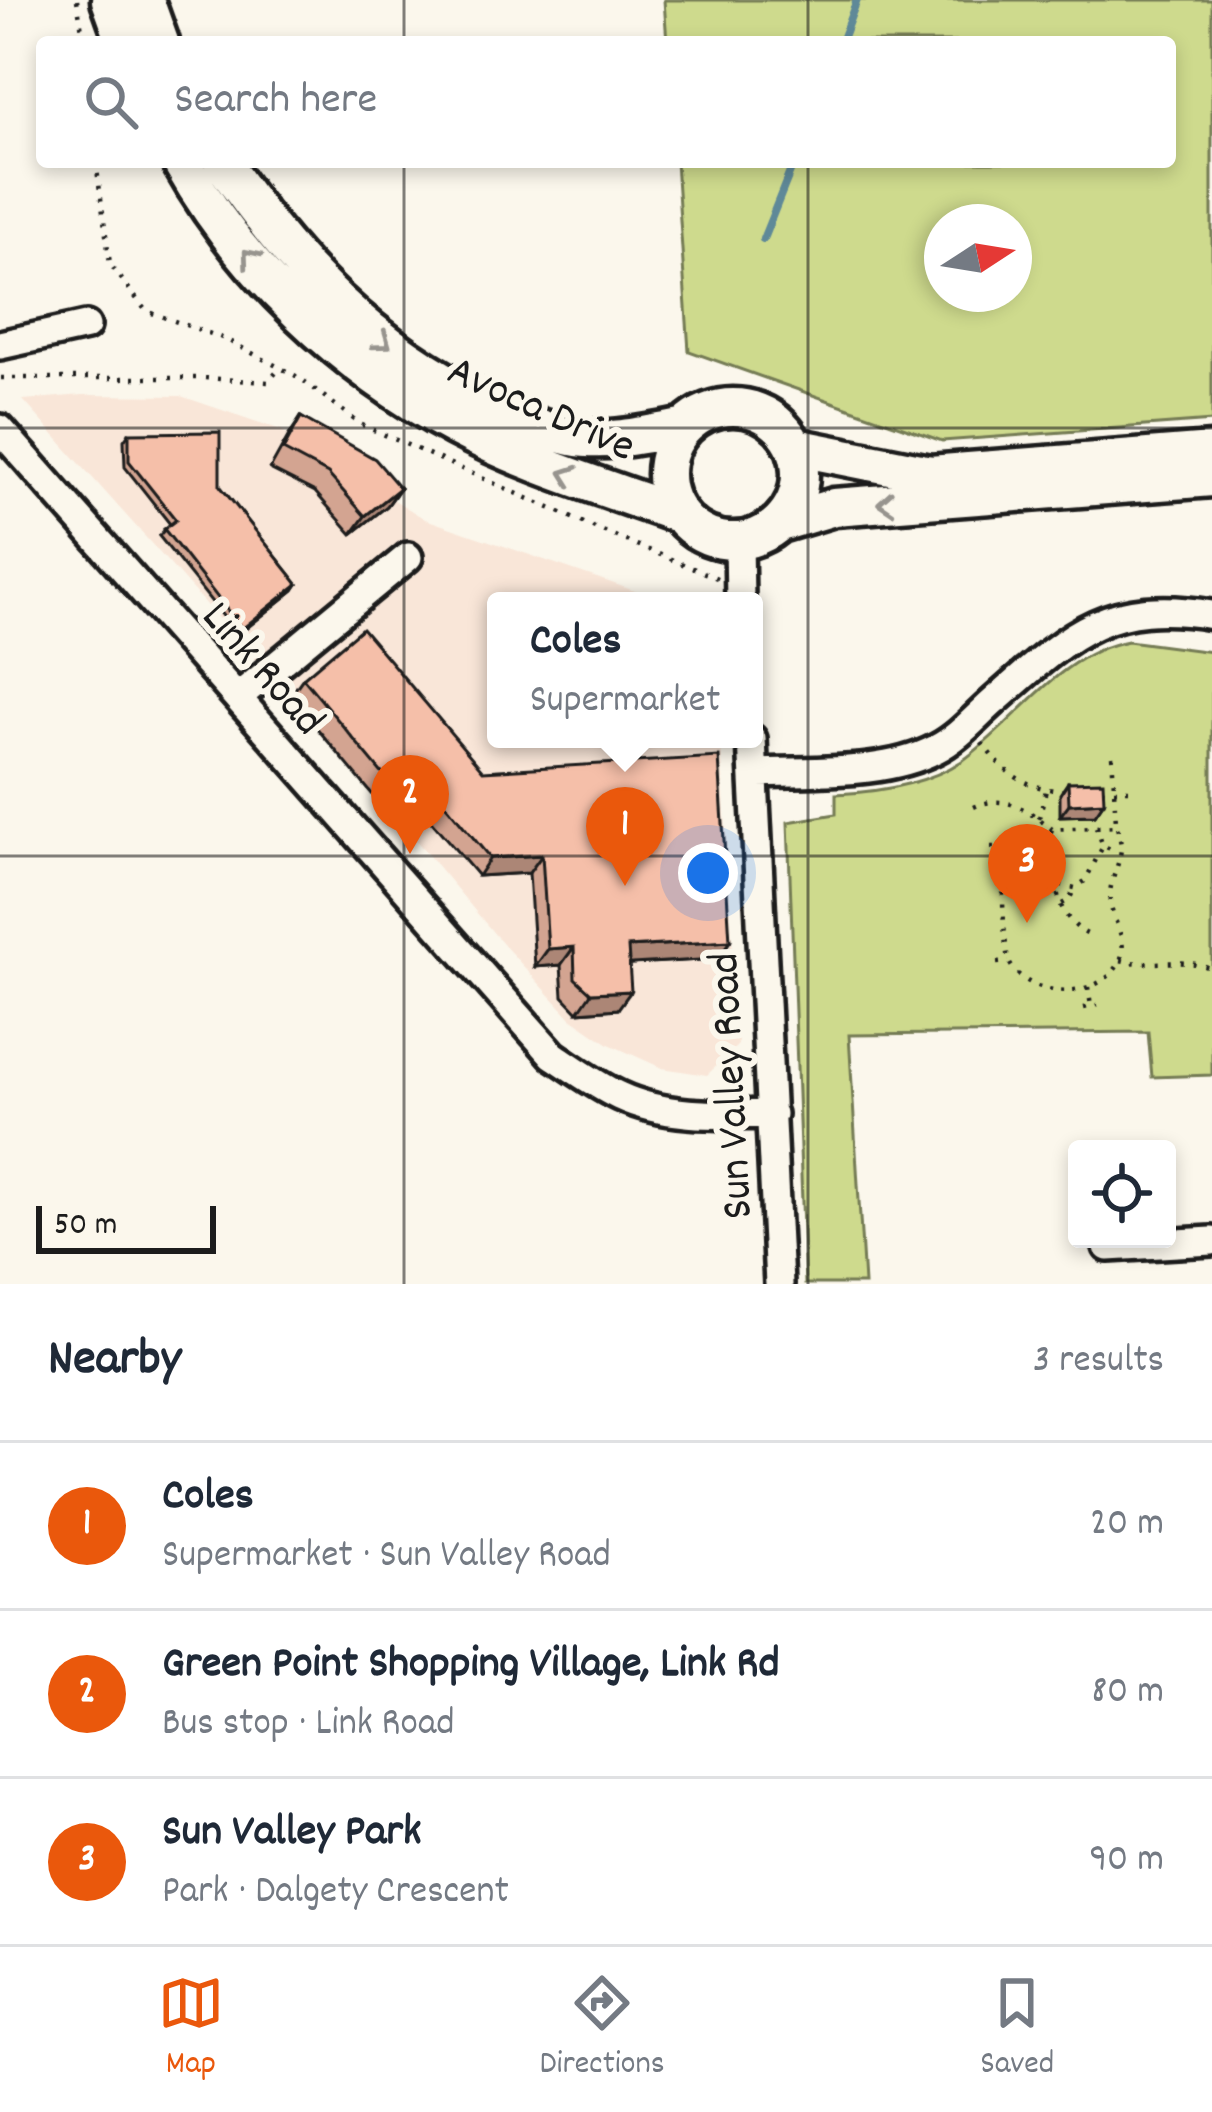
<!DOCTYPE html>
<meta charset="utf-8">
<style>
body{margin:0;font-family:Dekko,sans-serif;background:#f2f2f3;color:#1f2937}
.controls{position:absolute;right:36px;bottom:36px;display:grid;overflow:hidden;border-radius:12px;box-shadow:0 6px 18px #0003}
.controls button{width:108px;height:108px;display:grid;place-items:center;padding:0;border:0;border-bottom:3px solid #e0e1e3;background:#fff;color:#1f2937;font:60px sans-serif}
.compass{position:absolute;left:924px;top:204px;width:108px;height:108px;border-radius:50%;background:#fff;box-shadow:0 6px 18px #0003;rotate:78deg}
.scale{position:absolute;left:36px;bottom:30px;width:180px;box-sizing:border-box;padding-left:12px;border:6px solid #1c1c1c;border-top:0;font-size:33px;line-height:42px;white-space:nowrap;color:#1c1c1c;-webkit-text-stroke:9px #fbf7ec;paint-order:stroke}
.you{position:absolute;left:708px;top:873px;width:42px;height:42px;margin:-30px;border:9px solid #fff;border-radius:50%;background:#1a73e8;box-shadow:0 0 0 18px #1a73e833}
.badge{display:grid;place-items:center;width:78px;height:78px;border-radius:50%;background:#ea580c;color:#fff;font-size:39px;font-weight:700}
.pin{position:absolute;translate:-50% -99px;filter:drop-shadow(0 3px 6px #0008)}
.pin::after{content:'';position:absolute;top:63px;width:42px;height:36px;background:inherit;clip-path:polygon(0 0,100% 0,50% 100%)}
.popup{position:absolute;left:487px;top:592px;width:276px;height:156px;box-sizing:border-box;display:grid;place-content:center;border-radius:12px;background:#fff;filter:drop-shadow(0 3px 9px #0005);font-size:39px;white-space:nowrap;color:#747a83}
.popup b{font-size:45px;color:#1f2937}
.popup::after{content:'';position:absolute;left:50%;top:100%;margin-left:-24px;border:24px solid transparent;border-top-color:#fff}
.list{margin:0;padding:0;list-style:none}
h2{display:flex;justify-content:space-between;align-items:center;height:156px;margin:0;padding:0 48px;font-size:51px}
h2 small{font-size:39px;font-weight:400;color:#747a83}
.list li{display:grid;grid-template-columns:78px 1fr auto;gap:36px;align-items:center;box-sizing:border-box;height:168px;padding:0 48px;border-top:3px solid #e0e1e3}
.list b{display:block;font-size:45px;white-space:nowrap}
.list p{margin:0;font-size:39px;white-space:nowrap;color:#747a83}
.list em{font-size:39px;font-style:normal;color:#747a83}
.icon{flex:none;width:66px;height:66px;fill:none;stroke:currentColor;stroke-width:2;stroke-linecap:round;stroke-linejoin:round}
.map{position:relative;flex:none;width:1212px;height:1284px;overflow:hidden}
.search{position:absolute;background:#fff;box-shadow:0 6px 18px #0003;left:36px;right:36px;top:36px;height:132px;display:flex;align-items:center;gap:30px;box-sizing:border-box;padding:0 42px;border-radius:12px;color:#747a83;font-size:45px}
.sheet{height:660px;background:#fff}
nav{display:flex;justify-content:space-around;align-items:center;box-sizing:border-box;height:168px;border-top:3px solid #e0e1e3;background:#fff;font-size:33px;color:#747a83}
nav a{display:grid;justify-items:center;gap:6px}
nav .on{color:#ea580c}
.map>svg:first-child{display:block}
.built{fill:#f9e6d8}
.green{fill:#ceda8d;stroke:#757b54;stroke-width:3;fill-rule:evenodd}
.lines{fill:none;stroke-linecap:round;stroke-linejoin:round}
.stream{stroke:#5e8998;stroke-width:8}
.minor-casing{stroke:#1c1c1c;stroke-width:36}
.major-casing{stroke:#1c1c1c;stroke-width:45}
.path{stroke:#1c1c1c;stroke-width:4.5;stroke-dasharray:3 9;stroke-linecap:butt}
.minor{stroke:#fbf7ec;stroke-width:27}
.major{stroke:#fbf7ec;stroke-width:36}
.wall{fill:#d3a491;stroke:#1c1c1c;stroke-width:3}
.shaded-wall{fill:#ac8676;stroke:#1c1c1c;stroke-width:3}
.building{fill:#f5bfa9;stroke:#1c1c1c;stroke-width:3}
.oneway{stroke:#97948e}
.grid{fill:none;stroke:#1c1c1c;stroke-width:3;stroke-opacity:0.55}
.labels{text-anchor:middle;stroke-width:12;stroke-linejoin:round;paint-order:stroke}
.street-label{font-size:45px;fill:#1c1c1c;stroke:#fbf7ec}
</style>
<div class="map">
<svg width="1212" height="1284" viewBox="0 0 1212 1284">
<rect width="100%" height="100%" fill="#fbf7ec"/>
<filter id="ink" filterUnits="userSpaceOnUse"><feTurbulence type="fractalNoise" baseFrequency=".00833" numOctaves="2"/><feDisplacementMap in="SourceGraphic" scale="24" xChannelSelector="R" yChannelSelector="G"/><feConvolveMatrix kernelMatrix="1 2 1 2 8 2 1 2 1" color-interpolation-filters="sRGB"/></filter>
<g filter="url(#ink)">
<!-- built -->
<path class="built" d="M83,395L181,396L281,430L425,519L664,601H496V739H721L738,1045L707,1075L662,1068L609,1044L571,1018L502,943L409,832L23,400Z"/>
<!-- green -->
<path class="green" d="M664,0H1212V421L942,441L689,351L676,162H1170V42H667ZM942,222H1014V294H942Z
M1128,641L1212,652V1075L1152,1077L1148,1032L849,1035L864,1284H805L788,822L836,814V794C878,792 926,785 962,761C1017,723 1057,654 1128,641Z"/>
<g class="lines">
<!-- stream -->
<path class="stream" d="M841,42L857,0
M763,239L794,162"/>
<!-- minor casing -->
<g class="minor-casing">
<path id="minor" d="M0,345L86,326
M0,429L553,1055C574,1069 596,1085 619,1096C666,1118 722,1115 772,1114
M739,542L740,601
M238,697L408,557
M752,739L779,1284
M755,773C812,770 884,776 936,749C958,738 975,718 993,702C1068,636 1105,597 1212,615
M1108,1247L1212,1241"/>
</g>
<!-- major casing -->
<g class="major-casing">
<path id="major" d="M110,0L125,42
M145,0L160,42
M181,162C242,271 345,369 456,427C526,464 603,487 678,514
M222,162C294,268 369,346 485,403C513,417 541,431 572,437C607,444 647,434 682,428
M666 474a67 67 0 1 1 134 0a67 67 0 1 1-134 0Z
M795,447L930,474L1212,452
M780,523L834,507L1212,478"/>
</g>
<!-- path -->
<path class="path" d="M77,0L84,42
M96,162L110,264L146,311L225,339L300,378L360,424L595,528L717,578
M1,378H203L268,382L280,368
M982,743C1005,775 1027,789 1067,791
M1112,756C1114,778 1114,799 1116,821C1117,830 1121,839 1121,848C1120,866 1108,882 1110,902C1113,923 1130,941 1119,963C1100,1000 1028,1000 1009,962C1005,953 1001,889 1004,880C1008,862 1041,861 1052,829L1117,826
M1102,790H1130
M974,807C1005,793 1029,810 1052,829
M1039,818L1046,790
M1096,827L1103,846L1117,851
M991,847H1004L1016,866
M1058,882C1054,902 1070,926 1087,934
M1004,892L1024,891L1041,880L1075,888L1085,881L1103,846
M1062,904L1069,900L1075,888
M1121,960C1149,968 1187,956 1212,969
M997,963L1009,962
M1088,987L1091,1006
M1084,1008L1097,1005"/>
<!-- minor -->
<use href="#minor" class="minor"/>
<!-- major -->
<use href="#major" class="major"/>
</g>
<!-- wall -->
<path class="wall" d="M301,417L400,488L387,506L352,534L315,492L270,469L289,435Z
M129,433L220,486L298,584L294,590L238,635L159,536L170,524L125,467L124,440Z
M303,678L483,771L730,941L717,959L629,964L618,1009L578,1012L563,996L561,965L535,967L529,873L478,876L409,795L388,813L290,696Z
M1068,782L1104,802L1095,815L1060,816V794Z"/>
<!-- shaded-wall -->
<path class="shaded-wall" d="M400,488L387,506L352,534L365,516Z
M298,584L294,590L238,635L242,629Z
M422,776L409,795L388,813L400,795Z
M1104,802L1095,815L1060,816L1069,804Z
M542,855L529,873L478,876L490,858Z
M730,941L717,959L615,965L628,947Z
M574,947L561,965L535,967L548,949Z
M631,991L618,1009L578,1012L591,993Z"/>
<!-- building -->
<path class="building" d="M301,417L375,459L400,488L365,516L328,474L283,450Z
M220,432V486L298,584L242,629L164,529L176,520L129,461V433Z
M362,628L483,771L719,757L730,941L628,947L631,991L591,993L575,978L574,947L548,949L542,855L490,858L422,776L400,795L303,678Z
M1103,781L1104,802L1069,804L1068,782Z"/>
<!-- one-way arrows -->
<defs><path id="oneway-chevron" d="M-2-3.5L2.5 0L-2 3.5" fill="none" stroke-width="1.6" stroke-linecap="round" stroke-linejoin="round" transform="scale(3)"/></defs>
<g class="oneway">
<use href="#oneway-chevron" transform="translate(250 257) rotate(-130)"/>
<use href="#oneway-chevron" transform="translate(383 342) rotate(36)"/>
<use href="#oneway-chevron" transform="translate(568 475) rotate(-160)"/>
<use href="#oneway-chevron" transform="translate(886 503) rotate(176)"/>
</g>
</g>
<!-- grid -->
<path class="grid" d="M404,0V42M808,0V42M404,162V1284M808,162V1284M0,428H1212M0,856H1212"/>
<g class="labels">
<!-- street labels -->
<g class="street-label">
<text transform="translate(543 405) rotate(24)" y="16">Avoca Drive</text>
<text transform="translate(266 666) rotate(49)" y="16">Link Road</text>
<text transform="translate(727 1086) rotate(-93)" y="16">Sun Valley Road</text>
</g>
</g>
</svg>
<div class="controls">
<button><svg class="icon" aria-label="locate" viewBox="0 0 24 24"><circle cx="12" cy="12" r="6"/><path d="M12 2v4M12 18v4M2 12h4M18 12h4"/></svg></button>
</div>
<svg class="compass" viewBox="-18 -18 36 36"><path d="M0-13l5 13h-10z" fill="#e53935"/><path d="M0 13l5-13h-10z" fill="#747a83"/></svg>
<div class="scale">50 m</div>
<div class="you"></div>
<div class="pin badge" style="left:625px;top:886px">1</div>
<div class="popup"><b>Coles</b>Supermarket</div>
<div class="pin badge" style="left:410px;top:854px">2</div>
<div class="pin badge" style="left:1027px;top:923px">3</div>
<div class="search"><svg class="icon" aria-label="search" viewBox="0 0 24 24"><circle cx="10" cy="10" r="6"/><path d="M15 15l6 6"/></svg>Search here</div>
</div>
<section class="sheet">
<h2>Nearby<small>3 results</small></h2>
<ul class="list">
<li><span class="badge">1</span><div><b>Coles</b><p>Supermarket · Sun Valley Road</p></div><em>20 m</em></li>
<li><span class="badge">2</span><div><b>Green Point Shopping Village, Link Rd</b><p>Bus stop · Link Road</p></div><em>80 m</em></li>
<li><span class="badge">3</span><div><b>Sun Valley Park</b><p>Park · Dalgety Crescent</p></div><em>90 m</em></li>
</ul>
</section>
<nav>
<a class="on"><svg class="icon" aria-label="map" viewBox="0 0 24 24"><path d="M3 6l6-2 6 2 6-2v14l-6 2-6-2-6 2zM9 4v14M15 6v14"/></svg>Map</a>
<a><svg class="icon" aria-label="directions" viewBox="0 0 24 24"><path d="M12 3l9 9-9 9-9-9zM9 14v-3h6M13 9l2 2-2 2"/></svg>Directions</a>
<a><svg class="icon" aria-label="saved" viewBox="0 0 24 24"><path d="M7 4h10v16l-5-4-5 4z"/></svg>Saved</a>
</nav>
